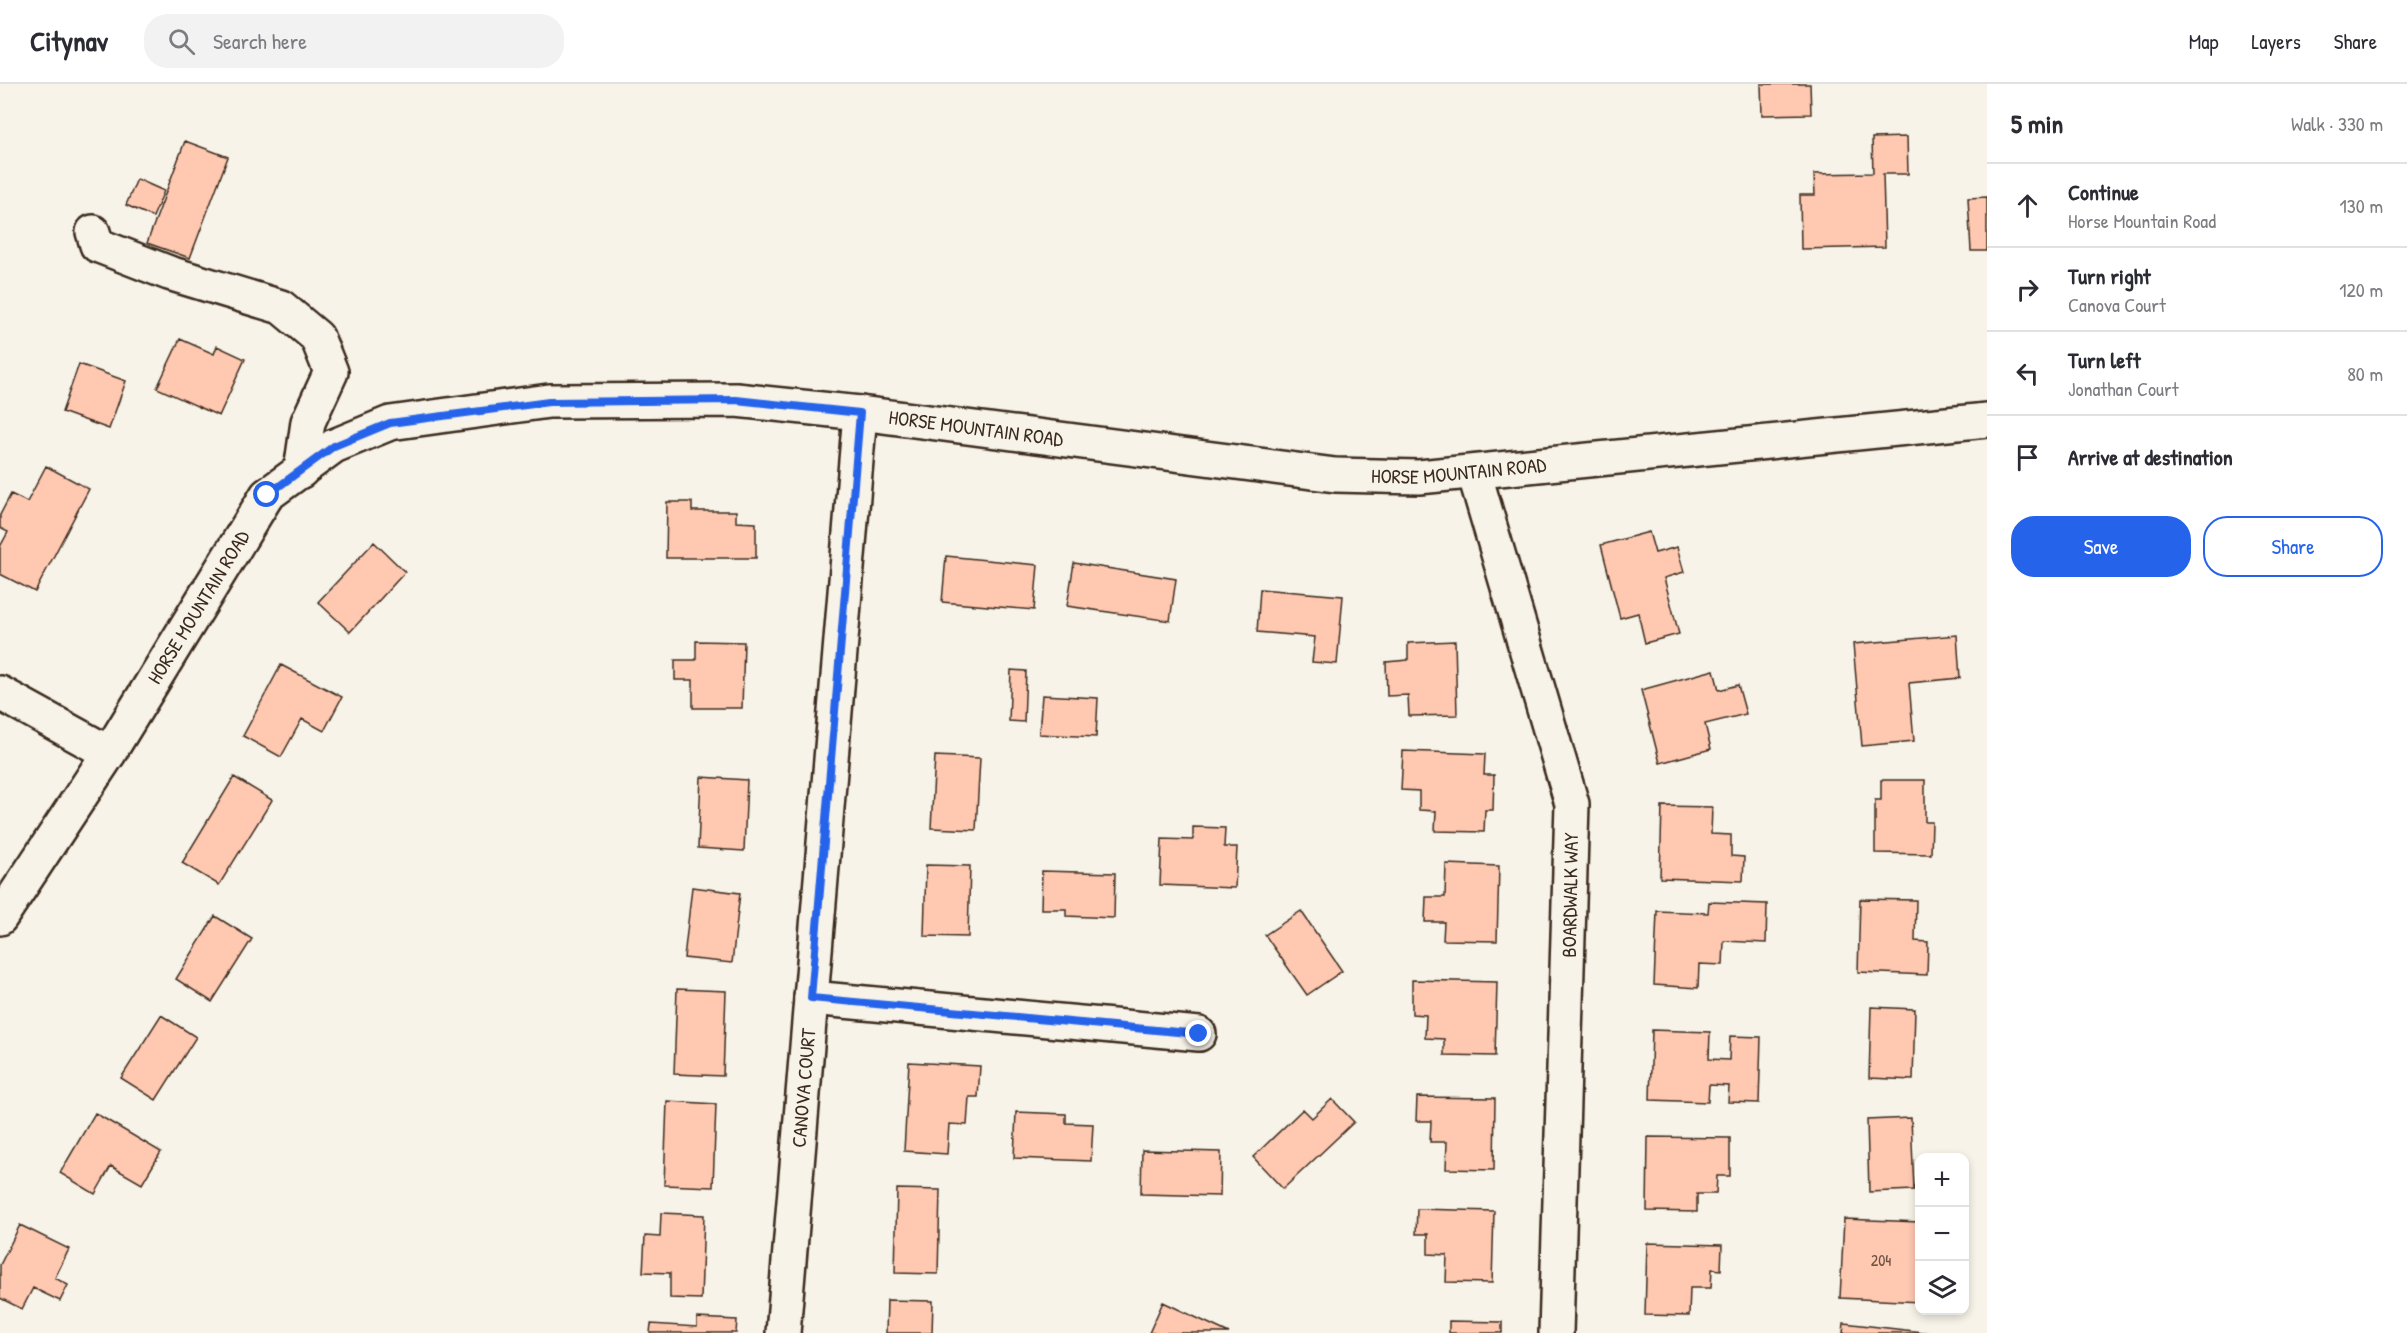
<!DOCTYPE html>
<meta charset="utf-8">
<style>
body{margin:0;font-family:"Patrick Hand",sans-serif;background:#f2f2f3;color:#2b2b33}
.controls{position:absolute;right:18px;bottom:18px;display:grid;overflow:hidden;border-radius:12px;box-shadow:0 3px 9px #0003}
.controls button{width:54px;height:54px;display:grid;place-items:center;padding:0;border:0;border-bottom:2px solid #e1e1e2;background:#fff;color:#2b2b33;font:30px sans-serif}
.stop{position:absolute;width:18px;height:18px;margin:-14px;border:4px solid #2563eb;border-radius:50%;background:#fff}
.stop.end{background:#2563eb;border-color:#fff;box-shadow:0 2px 6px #0008}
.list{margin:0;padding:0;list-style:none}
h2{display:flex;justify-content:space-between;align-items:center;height:78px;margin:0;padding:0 24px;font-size:26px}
h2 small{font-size:20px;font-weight:400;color:#7c7c81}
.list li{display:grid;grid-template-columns:39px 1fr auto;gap:18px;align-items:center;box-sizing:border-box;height:84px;padding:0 24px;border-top:2px solid #e1e1e2}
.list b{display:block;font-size:22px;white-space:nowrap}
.list p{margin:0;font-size:20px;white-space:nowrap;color:#7c7c81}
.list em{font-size:20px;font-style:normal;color:#7c7c81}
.actions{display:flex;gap:12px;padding:18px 24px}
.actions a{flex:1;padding:14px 0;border:2px solid #2563eb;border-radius:24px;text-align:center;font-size:21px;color:#2563eb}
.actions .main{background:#2563eb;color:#fff}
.icon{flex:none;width:33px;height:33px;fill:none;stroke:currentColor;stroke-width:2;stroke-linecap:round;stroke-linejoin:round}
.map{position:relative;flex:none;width:1987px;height:1249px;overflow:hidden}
header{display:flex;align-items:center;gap:36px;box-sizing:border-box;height:84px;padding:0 30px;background:#fff;border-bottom:2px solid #e1e1e2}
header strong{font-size:28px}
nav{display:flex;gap:33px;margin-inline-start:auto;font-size:21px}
.search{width:420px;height:54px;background:#f2f2f3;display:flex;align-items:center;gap:15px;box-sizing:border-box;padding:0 21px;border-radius:24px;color:#7c7c81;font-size:22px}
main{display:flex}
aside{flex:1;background:#fff}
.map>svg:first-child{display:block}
.building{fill:#ffc8b1;stroke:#3b2a1e;stroke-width:1.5}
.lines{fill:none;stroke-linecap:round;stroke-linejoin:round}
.minor-casing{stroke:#3b2a1e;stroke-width:38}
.minor{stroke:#f7f3e8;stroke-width:33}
.route{stroke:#2563eb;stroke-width:8}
.labels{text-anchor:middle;stroke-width:5;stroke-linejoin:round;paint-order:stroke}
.number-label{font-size:16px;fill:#6c5243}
.street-label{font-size:20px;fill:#3b2a1e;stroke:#f7f3e8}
</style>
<header>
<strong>Citynav</strong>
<div class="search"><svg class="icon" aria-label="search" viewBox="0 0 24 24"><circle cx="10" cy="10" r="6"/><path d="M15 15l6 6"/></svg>Search here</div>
<nav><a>Map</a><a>Layers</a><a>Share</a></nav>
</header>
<main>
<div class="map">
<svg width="1987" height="1249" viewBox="0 0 1987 1249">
<rect width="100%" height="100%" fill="#f7f3e8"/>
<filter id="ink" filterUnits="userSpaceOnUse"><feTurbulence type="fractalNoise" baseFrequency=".0167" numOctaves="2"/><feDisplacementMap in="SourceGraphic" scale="12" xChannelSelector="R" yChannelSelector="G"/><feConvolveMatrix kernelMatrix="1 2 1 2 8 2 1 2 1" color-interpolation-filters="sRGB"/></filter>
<g filter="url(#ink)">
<!-- building -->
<path class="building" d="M1761,0H1810L1811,30L1762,31Z
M1907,53L1908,90H1883L1885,163L1801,165L1800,111H1815L1814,90L1873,89L1872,54Z
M185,57L228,73L190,174L147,159Z
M137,95L164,107L153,133L126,121Z
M1987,113V167H1971L1968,114Z
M180,255L214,270L217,262L245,275L219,332L157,304Z
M79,280L126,297L109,345L62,328Z
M46,382L89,405L35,508L0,490V463L8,448L0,444V431L11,410L27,418Z
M667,418H692V427H736V438L756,439V474H666Z
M1649,448L1655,469L1677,463L1684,488L1664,494L1679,550L1645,559L1638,529L1620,534L1601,461Z
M374,458L405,488L350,548L318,518Z
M946,472L1038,481L1034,526L942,518Z
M1074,479L1176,495L1170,537L1067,522Z
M1260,505L1343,512L1337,580L1312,578L1315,553L1257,548Z
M1957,551L1960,594L1909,599L1914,657L1862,662L1853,560Z
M696,557L744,558L742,624H693V596H675V576H696Z
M1455,557L1457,631L1409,632L1408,611L1387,612L1386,578L1408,576V559Z
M281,581L342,613L324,647L302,635L281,673L243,652Z
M1011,586L1026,587L1024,638L1009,637Z
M1714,586L1719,606L1738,601L1746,630L1705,640L1711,665L1660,679L1641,606Z
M1042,611L1098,614L1096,653L1039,650Z
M1403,667L1485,670L1484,691H1494L1493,726H1485L1484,748L1435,747L1436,727L1419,726V707L1401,706Z
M935,672L980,674L976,746L931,744Z
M234,693L272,716L219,801L182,779Z
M701,693L747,696L744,767L698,764Z
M1881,696H1925V738H1932L1931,770L1875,769V716H1881Z
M1662,722L1712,723L1711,750L1731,751V772L1744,773L1743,797L1660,794Z
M1193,743L1225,744L1224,763H1237L1235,804L1160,801L1162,755L1193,756Z
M1446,780L1499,782L1497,857L1443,856L1444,838H1425L1426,813H1445Z
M926,781L970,782L968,853L924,852Z
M1042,787L1115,789L1114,834L1066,832V825H1041Z
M692,803L740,809L732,879L684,874Z
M1860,815L1916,816L1915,857L1928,858L1927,891L1858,888Z
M1709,818L1767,820L1766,859L1724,857L1723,881L1699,880L1698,904L1654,901L1657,827L1708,829Z
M1301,827L1342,887L1307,911L1265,851Z
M215,832L252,855L212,918L176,895Z
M1412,896L1497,898L1495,972L1444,971V955L1425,954L1426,931L1412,930Z
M677,905L726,907L723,992L674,990Z
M1871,923L1915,925L1913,996L1869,994Z
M161,931L196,953L156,1016L121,994Z
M1652,946L1710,948L1709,975L1729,976L1730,952L1761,953L1759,1019L1728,1018L1729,1002L1709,1001L1708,1018L1650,1016Z
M909,978L980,982L978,1013H969L967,1041L949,1040L947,1070L904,1067Z
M1417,1013L1495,1014L1494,1086L1446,1085L1447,1058H1430L1431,1037H1416Z
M1332,1015L1354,1038L1283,1105L1253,1073L1303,1025L1312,1034Z
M667,1017L716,1020L713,1103L664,1101Z
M1016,1028L1066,1030V1039L1093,1040L1091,1077L1014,1074Z
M95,1029L161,1068L142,1100L111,1082L95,1110L60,1089Z
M1911,1034L1914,1106L1869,1108L1867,1036Z
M1648,1053L1730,1054V1092H1717L1716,1110H1697V1128L1647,1127Z
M1142,1066L1221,1068L1220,1112L1141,1110Z
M897,1105L940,1106L938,1190L895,1189Z
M1417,1125L1494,1127L1492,1199L1446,1198L1447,1171L1428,1170V1150H1416Z
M661,1129L704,1131L701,1215L670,1214V1189L643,1188L645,1152L660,1153Z
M1844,1135L1920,1138V1218L1840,1214Z
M20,1141L69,1165L55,1194L68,1201L60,1217L33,1204L22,1225L0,1214V1181Z
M1647,1159L1722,1161L1721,1186L1712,1185L1711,1204H1690L1689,1232L1645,1231Z
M887,1216L933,1217L932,1249H886Z
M1163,1218L1229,1249H1149Z
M697,1234L737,1236L736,1249H650L651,1240L697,1243Z
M1449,1237L1502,1238V1249H1449Z
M1844,1239L1931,1249H1843Z"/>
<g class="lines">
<!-- minor casing -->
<g class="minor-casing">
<g id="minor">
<path d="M93,148L97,161L169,189L281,223L317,253L331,288L308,338L301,387"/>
<path d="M1474,388L1572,720L1556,1249"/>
<path d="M0,609L109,669"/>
<path id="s1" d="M0,834L109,669L267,411L334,362L390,339L549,317L736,316L860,329L1335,391L1419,393L1987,336"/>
<path d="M811,914L1199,950"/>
<path id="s2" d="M783,1249L860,329"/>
</g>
</g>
<!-- minor -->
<use href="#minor" class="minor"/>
</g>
</g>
<g class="lines" filter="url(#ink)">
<!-- route -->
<path class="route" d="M267,411L334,362L390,339L549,318L736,316L860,329L811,914L1199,950"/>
</g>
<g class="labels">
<!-- number labels -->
<g class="number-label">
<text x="1881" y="1182">204</text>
</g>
<!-- street labels -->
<g class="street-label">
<text dy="7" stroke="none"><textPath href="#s1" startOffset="1233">HORSE MOUNTAIN ROAD</textPath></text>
<text dy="7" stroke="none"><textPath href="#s1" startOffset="1719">HORSE MOUNTAIN ROAD</textPath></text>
<text dy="7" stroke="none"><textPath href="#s1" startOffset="369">HORSE MOUNTAIN ROAD</textPath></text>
<text transform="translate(1570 811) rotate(-89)" y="7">BOARDWALK WAY</text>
<text dy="7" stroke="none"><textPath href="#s2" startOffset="246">CANOVA COURT</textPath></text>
</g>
</g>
</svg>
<div class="controls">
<button>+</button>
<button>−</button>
<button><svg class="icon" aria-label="layers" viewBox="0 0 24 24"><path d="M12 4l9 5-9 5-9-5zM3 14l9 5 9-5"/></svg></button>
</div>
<div class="stop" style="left:267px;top:411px"></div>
<div class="stop end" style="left:1199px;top:950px"></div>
</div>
<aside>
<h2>5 min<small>Walk · 330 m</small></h2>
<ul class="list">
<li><svg class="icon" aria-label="ahead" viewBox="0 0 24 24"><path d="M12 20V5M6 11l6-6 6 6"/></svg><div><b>Continue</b><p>Horse Mountain Road</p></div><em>130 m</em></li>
<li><svg class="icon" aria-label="right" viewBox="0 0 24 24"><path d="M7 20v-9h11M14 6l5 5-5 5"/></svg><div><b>Turn right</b><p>Canova Court</p></div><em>120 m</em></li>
<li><svg class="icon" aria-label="left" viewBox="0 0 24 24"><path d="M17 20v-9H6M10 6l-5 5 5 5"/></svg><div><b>Turn left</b><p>Jonathan Court</p></div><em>80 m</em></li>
<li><svg class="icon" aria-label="arrive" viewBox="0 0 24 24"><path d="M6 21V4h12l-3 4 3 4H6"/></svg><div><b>Arrive at destination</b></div></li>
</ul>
<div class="actions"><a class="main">Save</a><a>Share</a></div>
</aside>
</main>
